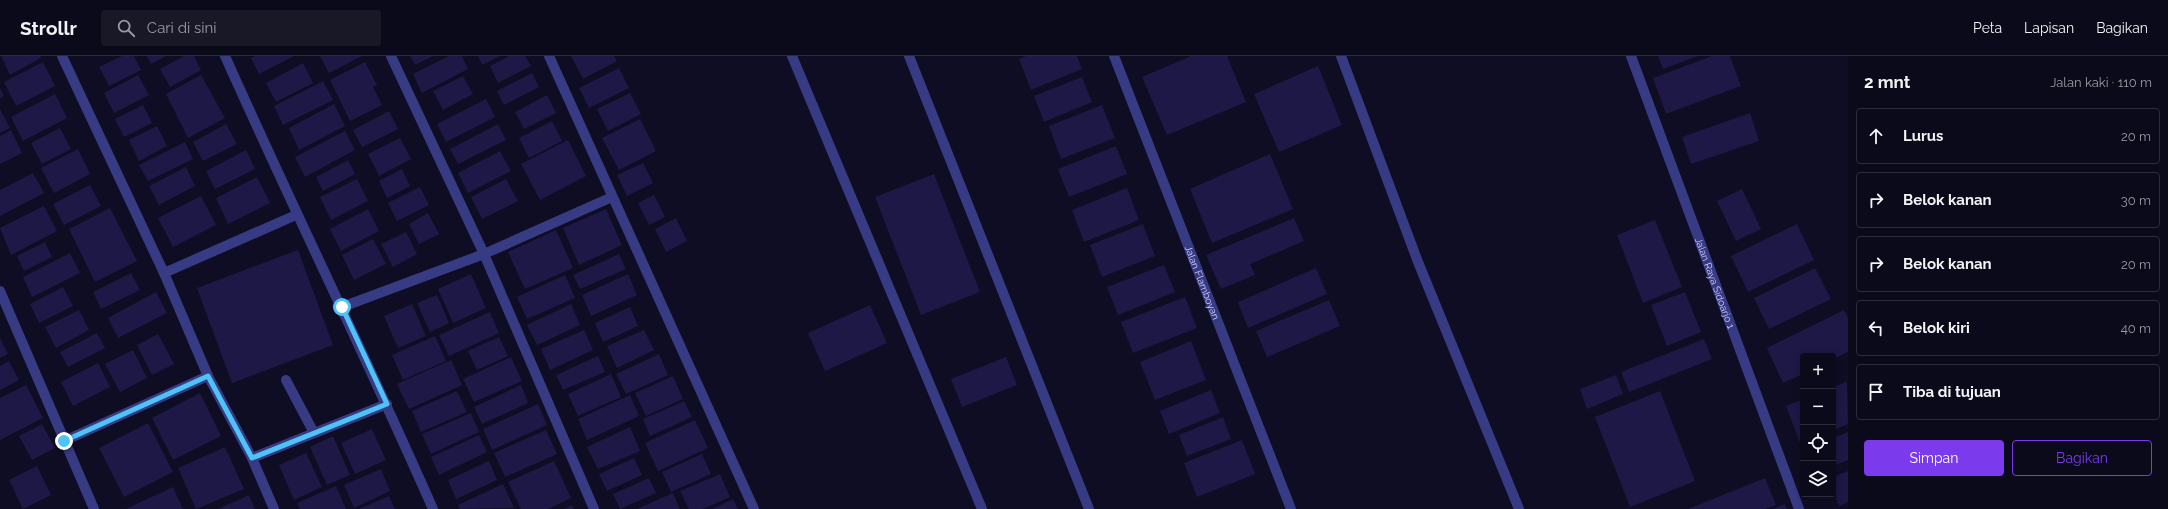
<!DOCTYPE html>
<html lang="id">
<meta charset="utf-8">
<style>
body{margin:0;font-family:Raleway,sans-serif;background:#191827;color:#f1f3f6}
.controls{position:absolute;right:12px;bottom:12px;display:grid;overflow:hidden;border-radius:4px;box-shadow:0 2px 10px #0003}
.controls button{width:36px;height:36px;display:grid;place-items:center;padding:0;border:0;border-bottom:1px solid #2b2b39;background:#0b0a1a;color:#f1f3f6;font:20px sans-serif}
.stop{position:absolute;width:12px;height:12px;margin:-9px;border:3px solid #4fc3f7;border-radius:50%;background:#fff}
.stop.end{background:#4fc3f7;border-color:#fff;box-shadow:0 1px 4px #0008}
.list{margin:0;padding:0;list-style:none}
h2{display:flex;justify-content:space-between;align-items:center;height:52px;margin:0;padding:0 16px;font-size:17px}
h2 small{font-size:13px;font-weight:400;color:#9a9aa2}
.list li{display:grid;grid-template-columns:26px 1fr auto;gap:12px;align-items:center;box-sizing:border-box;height:56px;margin:0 8px 8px;padding:0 8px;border:1px solid #2b2b39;border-radius:4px}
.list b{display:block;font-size:15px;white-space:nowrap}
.list em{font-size:13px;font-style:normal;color:#9a9aa2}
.actions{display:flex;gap:8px;padding:12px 16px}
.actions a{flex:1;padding:9px 0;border:1px solid #7c3aed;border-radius:4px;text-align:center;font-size:14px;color:#7c3aed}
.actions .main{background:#7c3aed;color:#fff}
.icon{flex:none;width:22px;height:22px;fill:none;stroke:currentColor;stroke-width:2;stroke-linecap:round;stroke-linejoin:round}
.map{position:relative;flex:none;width:1848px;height:453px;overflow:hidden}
header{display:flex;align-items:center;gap:24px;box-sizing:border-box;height:56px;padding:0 20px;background:#0b0a1a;border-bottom:1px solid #2b2b39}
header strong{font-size:19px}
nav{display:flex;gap:22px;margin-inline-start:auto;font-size:14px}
.search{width:280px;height:36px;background:#191827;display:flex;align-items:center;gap:10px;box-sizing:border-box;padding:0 14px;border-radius:4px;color:#9a9aa2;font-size:15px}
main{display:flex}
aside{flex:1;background:#0b0a1a}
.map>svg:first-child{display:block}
.building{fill:#1d1845}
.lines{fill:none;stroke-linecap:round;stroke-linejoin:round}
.minor{stroke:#363b84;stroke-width:10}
.route{stroke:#4fc3f7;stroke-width:5}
.labels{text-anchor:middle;stroke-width:3;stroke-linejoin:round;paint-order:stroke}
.street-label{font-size:10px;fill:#d0cfff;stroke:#0f0d23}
</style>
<header>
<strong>Strollr</strong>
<div class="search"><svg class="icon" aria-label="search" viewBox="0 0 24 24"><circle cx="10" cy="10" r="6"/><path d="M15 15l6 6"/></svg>Cari di sini</div>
<nav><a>Peta</a><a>Lapisan</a><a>Bagikan</a></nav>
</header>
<main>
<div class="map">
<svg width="1848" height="453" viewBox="0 0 1848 453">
<rect width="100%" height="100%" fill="#0f0d23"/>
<!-- building -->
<path class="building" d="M1,0H40L41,2L10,19Z
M122,0H134L141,14L109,30L99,11Z
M147,0H166L151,8Z
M184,0H194L201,14L170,31L160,13Z
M255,0H294L259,18L251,2Z
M320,0H362L329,17Z
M410,0H433L415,9Z
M449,0H462L468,13L422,37L413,18Z
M478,0H500L482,9Z
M509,0H525L531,10L498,27L490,10Z
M571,0H614L617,5L583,23Z
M1026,0H1077L1082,13L1031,34L1019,3Z
M1191,0H1227L1246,46L1167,79L1142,21Z
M1658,0H1698L1663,13Z
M1712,0H1730L1741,30L1666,58L1653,22Z
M43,6L55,30L16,50L4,26Z
M365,6L377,29L373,31L382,49L350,65L330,24Z
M303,7L313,27L276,46L266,27Z
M1318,10L1342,69L1279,96L1254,38Z
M619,12L629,32L589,52L579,32Z
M532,17L539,31L504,49L497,35Z
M138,19L149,39L114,57L104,37Z
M201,19L225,62L188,82L166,38Z
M463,20L473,38L443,54L433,35Z
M1082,21L1092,46L1044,66L1034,40Z
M323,25L333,44L283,69L274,50Z
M0,32L4,40L0,42Z
M630,37L641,58L608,75L597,53Z
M55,38L67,62L23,85L11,61Z
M547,39L556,57L524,73L515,56Z
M486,43L495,61L446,86L437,68Z
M334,48L345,70L299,94L289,72Z
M143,49L152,67L124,81L115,63Z
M1102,49L1115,82L1061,103L1049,70Z
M0,53L10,72L0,77Z
M389,55L398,73L362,91L353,74Z
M1750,57L1759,85L1691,108L1682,81Z
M640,63L656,95L619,114L602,82Z
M552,65L562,85L529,102L519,82Z
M226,68L237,88L203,105L193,86Z
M498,68L506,84L458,108L450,93Z
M157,70L167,90L139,105L129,84Z
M60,72L71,93L42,108L31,87Z
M11,74L22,97L0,108V80Z
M345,75L355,94L305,121L295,101Z
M400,82L411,103L379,120L368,98Z
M568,84L586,120L540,144L521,108Z
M185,86L193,103L148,125L139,109Z
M1116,90L1127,118L1069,141L1058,113Z
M78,93L90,118L54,137L41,112Z
M246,94L255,113L215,133L206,115Z
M500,95L511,115L468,137L458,117Z
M1270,98L1293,153L1212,187L1190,133Z
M348,104L355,118L323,135L316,121Z
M643,107L653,127L627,140L617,119Z
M186,111L195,130L159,149L149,130Z
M402,113L410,130L387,142L379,125Z
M33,117L44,137L0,160V134Z
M934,118L980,236L921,259L875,141Z
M257,121L270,147L228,168L216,142Z
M357,123L368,145L331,164L320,141Z
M506,123L518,145L482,163L471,141Z
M90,129L101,150L64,169L53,148Z
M420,131L429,149L397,165L388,147Z
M1127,132L1139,164L1084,186L1072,154Z
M1742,133L1761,173L1736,185L1717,145Z
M654,139L665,161L649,169L638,147Z
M201,140L216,169L173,191L158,162Z
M44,150L57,175L11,199L0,172Z
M110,152L137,205L95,226L69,173Z
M368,153L379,175L341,195L330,173Z
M606,153L622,189L579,209L563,172Z
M428,157L439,178L419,188L409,168Z
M676,162L687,185L666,196L655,173Z
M1294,162L1304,185L1250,208L1255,219L1221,233L1206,199Z
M1655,164L1682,231L1643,247L1617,179Z
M1143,168L1155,200L1102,221L1090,189Z
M1797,168L1814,204L1748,236L1731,200Z
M556,174L573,212L525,233L508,196Z
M406,176L417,198L393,211L381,188Z
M373,183L386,208L354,224L342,199Z
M45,186L52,201L24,215L17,200Z
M298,194L333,289L232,327L197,232Z
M70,197L80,217L32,241L23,221Z
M619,198L626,213L580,233L573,219Z
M1164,209L1175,236L1118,259L1107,231Z
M1316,212L1327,238L1248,272L1238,246Z
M1815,212L1831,243L1769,273L1754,242Z
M131,217L140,234L101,253L93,236Z
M471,218L486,252L453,267L438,233Z
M628,218L637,239L591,260L582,239Z
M565,219L575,242L527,263L517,241Z
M63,231L73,250L39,267L30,248Z
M156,236L167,257L118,282L108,262Z
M1685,236L1701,276L1667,290L1651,249Z
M437,239L449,267L430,276L417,247Z
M1185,241L1197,272L1133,297L1121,266Z
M1329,244L1340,270L1267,301L1256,275Z
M412,248L426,280L398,292L384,260Z
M571,248L580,269L537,289L527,269Z
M870,249L887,287L825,315L808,277Z
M630,251L638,270L603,286L595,267Z
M79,254L89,274L56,292L45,271Z
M1844,254L1848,262V296L1833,303V300H1803V318L1783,327L1767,292Z
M490,256L499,277L449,300L439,279Z
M584,274L593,294L550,314L541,293Z
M644,274L654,294L617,312L607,290Z
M97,277L105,292L68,311L60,296Z
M158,278L174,308L152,319L137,289Z
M435,280L446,305L403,324L392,299Z
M499,281L508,300L477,314L468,295Z
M0,282L8,298L0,302Z
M1704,283L1712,303L1629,336L1621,316Z
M1191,285L1206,324L1155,344L1140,306Z
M133,294L147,322L120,336L105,308Z
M659,298L668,319L626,338L616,318Z
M598,300L605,316L563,334L556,319Z
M511,301L522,325L474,346L463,323Z
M1006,301L1017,329L962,351L951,323Z
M451,304L462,329L409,353L397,328Z
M9,305L19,324L0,334V310Z
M98,307L110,331L73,350L61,326Z
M611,318L621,341L578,360L568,338Z
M1616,319L1623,338L1587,353L1580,333Z
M673,320L683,343L646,360L635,337Z
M1847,326L1848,368L1833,374V331Z
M26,329L43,362L0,384V342Z
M521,329L528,347L482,368L474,351Z
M1211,334L1220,357L1169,378L1160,355Z
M457,335L467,356L421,376L412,355Z
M1660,335L1695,425L1630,451L1595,361Z
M200,337L221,380L173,404L152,362Z
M630,339L639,360L587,384L578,363Z
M1803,343V386L1800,387L1786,350Z
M684,345L692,361L650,380L643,363Z
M538,348L547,369L492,394L483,373Z
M471,357L479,376L431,398L422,378Z
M1223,361L1231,383L1187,400L1179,379Z
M695,364L708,392L658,415L645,387Z
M148,367L173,416L124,441L99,392Z
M42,368L55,392L32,404L19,380Z
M630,371L640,395L598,413L587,391Z
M372,373L386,404L355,418L341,387Z
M546,374L557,398L505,421L494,397Z
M1848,376V404L1833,410V382Z
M479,379L487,396L439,419L431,401Z
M333,380L350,419L327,429L310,391Z
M1242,384L1255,418L1197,441L1184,407Z
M225,391L244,433L196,453L178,412Z
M306,397L322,431L294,444L279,409Z
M702,398L711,418L671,436L662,416Z
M634,402L642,419L607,435L599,418Z
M489,405L497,424L456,443L448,424Z
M554,405L571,442L548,453H521L508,426Z
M37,410L51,439L23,453L9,424Z
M381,413L390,435L354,452L344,429Z
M1848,415V446L1839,450L1833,433V421Z
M720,418L730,441L703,453H689L680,435Z
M649,422L656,437L620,453L613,438Z
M1765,422L1776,449L1765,453H1688Z
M503,428L514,452L460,453L458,449Z
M336,430L346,453H300L297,447Z
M173,431L183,453H126Z
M673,437L680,453H637Z
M249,439L255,453H218Z
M389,440L395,453H359Z
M733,443L738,453H712Z
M1785,448L1787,453H1773Z
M572,449L574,453H564Z"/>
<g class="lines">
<!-- minor -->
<g class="minor">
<path d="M62,0L164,217L208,320L252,402L274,453"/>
<path d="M225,0C293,152 366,301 433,453"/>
<path d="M391,0L484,198L594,453"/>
<path d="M549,0L754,453"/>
<path d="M792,0L982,453"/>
<path d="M909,0L1089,453"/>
<path id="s1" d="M1114,0L1291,453"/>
<path d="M1341,0L1418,206L1519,453"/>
<path id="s2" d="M1631,0L1799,453"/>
<path d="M164,217L296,159"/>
<path d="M0,235L94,453"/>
<path d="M342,251L484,198L612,141"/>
<path d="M286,324L314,377"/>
<path d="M64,385L208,320"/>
<path d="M252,402L387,348"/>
</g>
</g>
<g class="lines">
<!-- route -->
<path class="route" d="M64,385L208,320L252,402L387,348L342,251"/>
</g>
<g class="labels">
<!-- street labels -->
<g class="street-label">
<text dy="4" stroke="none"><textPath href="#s2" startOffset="242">Jalan Raya Sidoarjo 1</textPath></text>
<text dy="4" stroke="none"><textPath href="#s1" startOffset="243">Jalan Flamboyan</textPath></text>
</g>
</g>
</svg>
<div class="controls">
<button>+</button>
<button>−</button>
<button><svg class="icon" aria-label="locate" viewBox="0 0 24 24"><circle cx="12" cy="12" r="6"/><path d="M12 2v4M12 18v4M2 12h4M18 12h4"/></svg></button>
<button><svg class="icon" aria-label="layers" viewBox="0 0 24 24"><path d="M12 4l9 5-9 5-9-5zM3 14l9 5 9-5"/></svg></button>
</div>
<div class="stop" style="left:342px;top:251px"></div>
<div class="stop end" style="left:64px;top:385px"></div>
</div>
<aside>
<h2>2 mnt<small>Jalan kaki · 110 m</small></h2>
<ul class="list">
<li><svg class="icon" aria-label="ahead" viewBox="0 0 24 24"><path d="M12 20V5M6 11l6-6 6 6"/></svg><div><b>Lurus</b></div><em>20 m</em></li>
<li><svg class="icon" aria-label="right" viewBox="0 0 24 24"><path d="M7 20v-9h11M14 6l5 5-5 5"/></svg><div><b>Belok kanan</b></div><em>30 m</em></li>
<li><svg class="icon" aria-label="right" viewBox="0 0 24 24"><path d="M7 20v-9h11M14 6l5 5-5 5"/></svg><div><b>Belok kanan</b></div><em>20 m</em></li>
<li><svg class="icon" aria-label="left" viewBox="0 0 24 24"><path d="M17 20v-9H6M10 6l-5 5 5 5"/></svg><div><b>Belok kiri</b></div><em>40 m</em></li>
<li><svg class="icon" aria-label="arrive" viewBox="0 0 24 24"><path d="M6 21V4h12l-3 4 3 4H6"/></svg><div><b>Tiba di tujuan</b></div></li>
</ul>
<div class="actions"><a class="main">Simpan</a><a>Bagikan</a></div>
</aside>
</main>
